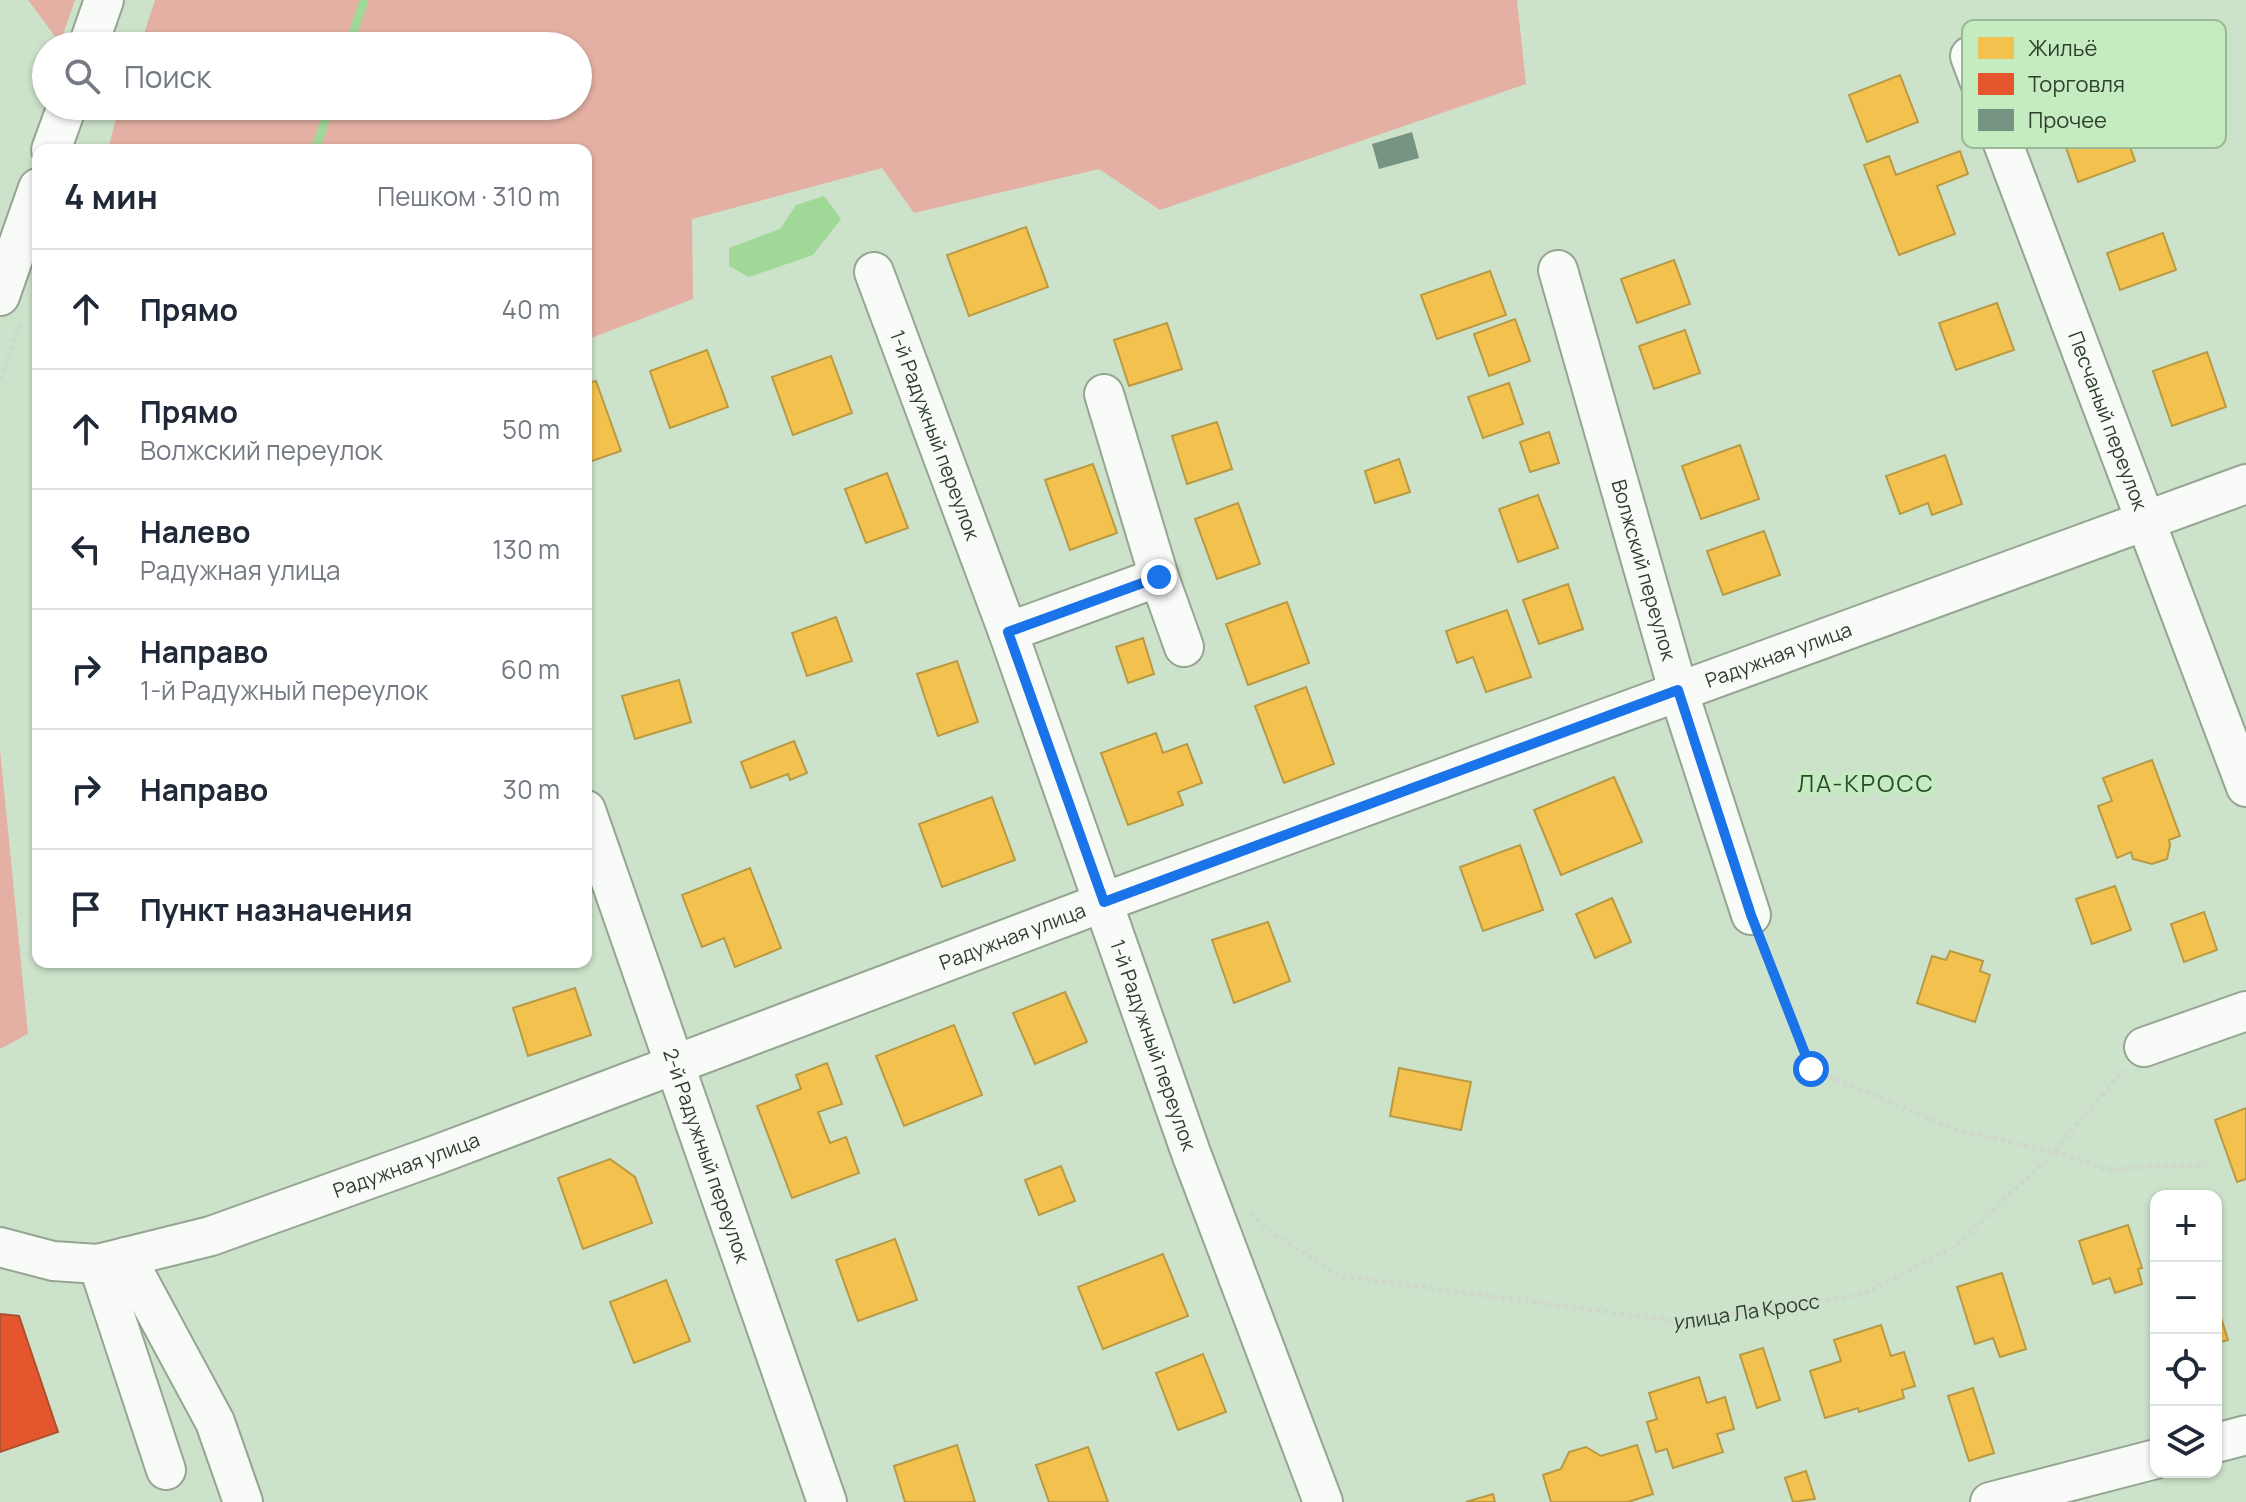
<!DOCTYPE html>
<html lang="ru">
<meta charset="utf-8">
<style>
body{margin:0;font-family:Manrope,sans-serif;background:#f2f2f3;color:#1f2937}
.controls{position:absolute;right:24px;bottom:24px;display:grid;overflow:hidden;border-radius:16px;box-shadow:0 2px 6px #0004}
.controls button{width:72px;height:72px;display:grid;place-items:center;padding:0;border:0;border-bottom:2px solid #e0e1e3;background:#fff;color:#1f2937;font:40px sans-serif}
.stop{position:absolute;width:24px;height:24px;margin:-18px;border:6px solid #1a73e8;border-radius:50%;background:#fff}
.stop.end{background:#1a73e8;border-color:#fff;box-shadow:0 2px 8px #0008}
.list{margin:0;padding:0;list-style:none}
h2{display:flex;justify-content:space-between;align-items:center;height:104px;margin:0;padding:0 32px;font-size:34px}
h2 small{font-size:26px;font-weight:400;color:#747a83}
.list li{display:grid;grid-template-columns:52px 1fr auto;gap:24px;align-items:center;box-sizing:border-box;height:120px;padding:0 32px;border-top:2px solid #e0e1e3}
.list b{display:block;font-size:30px;white-space:nowrap}
.list p{margin:0;font-size:26px;white-space:nowrap;color:#747a83}
.list em{font-size:26px;font-style:normal;color:#747a83}
.icon{flex:none;width:44px;height:44px;fill:none;stroke:currentColor;stroke-width:2;stroke-linecap:round;stroke-linejoin:round}
.map{position:relative;flex:none;width:2246px;height:1502px;overflow:hidden}
.search{position:absolute;background:#fff;box-shadow:0 2px 6px #0004;left:32px;top:32px;width:560px;height:88px;display:flex;align-items:center;gap:20px;box-sizing:border-box;padding:0 28px;border-radius:44px;color:#747a83;font-size:30px}
.panel{position:absolute;background:#fff;box-shadow:0 2px 6px #0004;left:32px;top:144px;width:560px;height:824px;border-radius:16px}
.map>svg:first-child{display:block}
.forest{fill:#e4b0a4}
.water{fill:#9fd897}
.homes{fill:#f2c14e;stroke:#b89a44;stroke-width:2}
.shops{fill:#e4572e;stroke:#ae502e;stroke-width:2}
.lines{fill:none;stroke-linecap:round;stroke-linejoin:round}
.stream{stroke:#9fd897;stroke-width:9}
.building{fill:#769482}
.minor-casing{stroke:#95a592;stroke-width:42}
.path{stroke:#d0d7cf;stroke-width:5;stroke-dasharray:4 4;stroke-linecap:butt}
.minor{stroke:#f8fbf7;stroke-width:38}
.route{stroke:#1a73e8;stroke-width:10}
.labels{text-anchor:middle;stroke-width:8;stroke-linejoin:round;paint-order:stroke}
.street-label{font-size:20px;fill:#2f3f2d;stroke:#c5ecc0}
.quarter-label{font-size:24px;letter-spacing:2px;fill:#294a25;stroke:#c5ecc0}
.key{fill:#c5ecc0;stroke:#98b894;stroke-width:2}
.key-label{font-size:22px;fill:#2f3f2d}
</style>
<div class="map">
<svg width="2246" height="1502" viewBox="0 0 2246 1502">
<rect width="100%" height="100%" fill="#cde2ca"/>
<!-- forest -->
<path class="forest" d="M28,0H75L60,43Z
M155,0H1517L1526,84L1160,210L1099,169L914,213L882,168L692,219L693,299L586,340V150H108L119,106H578V46H140Z
M0,749L28,1034L0,1049Z"/>
<!-- water -->
<path class="water" d="M824,196L841,219L813,255L749,277L729,266V248L780,229L796,205Z"/>
<!-- homes -->
<path class="homes" d="M1900,75L1918,122L1867,142L1849,95Z
M2118,113L2135,161L2078,182L2061,133Z
M1960,151L1968,174L1937,186L1955,234L1899,255L1864,165L1889,156L1896,175Z
M1026,227L1048,287L969,316L947,255Z
M2163,233L2176,270L2120,290L2107,253Z
M1674,260L1690,304L1637,323L1621,279Z
M1490,271L1506,315L1437,339L1421,295Z
M1997,303L2014,350L1956,370L1939,323Z
M1515,319L1530,361L1489,376L1474,334Z
M1167,323L1182,369L1129,386L1114,340Z
M1685,330L1700,373L1654,389L1639,346Z
M707,350L728,407L670,428L650,371Z
M2207,352L2226,407L2172,426L2153,371Z
M831,356L852,413L793,435L772,377Z
M596,381L621,451L586,463V384Z
M1509,383L1523,424L1483,438L1468,397Z
M1217,422L1232,469L1187,484L1172,436Z
M1549,432L1559,463L1530,472L1520,442Z
M1740,445L1759,499L1701,519L1682,466Z
M1945,455L1962,504L1932,515L1928,503L1900,514L1886,476Z
M1399,459L1410,492L1375,503L1365,471Z
M1093,464L1117,533L1070,550L1045,480Z
M887,473L908,528L866,543L845,489Z
M1538,495L1558,548L1518,562L1499,509Z
M1238,503L1260,564L1217,579L1195,519Z
M1764,531L1780,575L1723,595L1707,551Z
M1568,584L1583,629L1539,644L1523,600Z
M1287,602L1309,663L1248,685L1226,624Z
M1507,610L1531,677L1486,692L1473,657L1457,663L1446,631Z
M836,617L852,661L807,676L792,633Z
M1143,638L1154,674L1128,683L1116,647Z
M957,661L978,722L938,736L917,674Z
M679,680L691,722L635,739L622,696Z
M1306,687L1334,764L1284,783L1255,706Z
M1156,733L1163,753L1187,744L1202,783L1178,792L1183,805L1128,825L1101,753Z
M794,741L807,773L790,780L788,774L751,788L741,762Z
M2152,760L2180,836L2169,840L2170,845L2167,859L2152,864L2133,859L2131,852L2117,858L2098,806L2112,801L2103,778Z
M1614,777L1642,842L1561,875L1534,810Z
M992,797L1015,860L942,887L919,824Z
M1520,845L1543,910L1483,931L1460,867Z
M750,868L781,948L735,967L724,938L702,947L682,895Z
M2115,886L2131,930L2092,944L2076,899Z
M1612,898L1631,942L1595,958L1576,914Z
M2204,912L2217,950L2184,962L2171,924Z
M1268,922L1290,981L1234,1003L1212,940Z
M1950,951L1983,961L1980,971L1990,975L1975,1022L1917,1003L1932,956L1946,960Z
M575,988L591,1035L528,1056L513,1008Z
M1065,992L1087,1042L1035,1064L1013,1013Z
M954,1025L982,1095L904,1126L876,1056Z
M827,1063L842,1104L818,1112L830,1143L846,1137L859,1173L792,1198L757,1106L801,1089L796,1075Z
M1399,1068L1471,1082L1461,1130L1390,1116Z
M2246,1108V1179L2237,1182L2215,1120Z
M610,1159L635,1177L652,1223L583,1249L558,1178Z
M1061,1166L1075,1201L1039,1215L1025,1180Z
M2128,1225L2142,1268L2138,1269L2142,1284L2115,1293L2110,1278L2093,1284L2079,1241Z
M895,1239L917,1300L858,1321L836,1260Z
M1163,1254L1188,1316L1103,1349L1078,1287Z
M2002,1273L2026,1349L2000,1357L1993,1338L1975,1344L1957,1287Z
M666,1280L690,1341L634,1363L610,1302Z
M2216,1302L2228,1340L2216,1343Z
M1881,1325L1891,1356L1904,1352L1915,1386L1902,1390L1904,1398L1859,1412L1858,1408L1825,1418L1810,1371L1841,1361L1834,1340Z
M1763,1348L1780,1400L1757,1408L1740,1355Z
M1203,1354L1226,1412L1178,1430L1156,1373Z
M1699,1377L1707,1403L1725,1397L1734,1429L1717,1434L1723,1452L1673,1468L1667,1449L1656,1452L1647,1422L1657,1419L1649,1393Z
M1973,1388L1994,1453L1969,1461L1948,1396Z
M957,1445L975,1502H905L894,1466Z
M1637,1445L1653,1494L1628,1502H1551L1543,1475L1561,1469L1569,1452L1586,1447L1601,1456Z
M1088,1447L1108,1502H1049L1036,1465Z
M1806,1471L1815,1499L1793,1502L1785,1478Z
M1493,1494L1495,1502H1466Z"/>
<!-- shops -->
<path class="shops" d="M0,1314L19,1316L58,1432L0,1452Z"/>
<g class="lines">
<!-- stream -->
<path class="stream" d="M349,46L364,0
M315,150L330,106"/>
</g>
<!-- building -->
<path class="building" d="M1412,132L1419,158L1379,169L1372,144Z"/>
<g class="lines">
<!-- minor casing -->
<g class="minor-casing">
<g id="minor">
<path d="M88,46L104,0"/>
<path id="s2" d="M1970,56L2246,787"/>
<path d="M51,150L67,106"/>
<path id="s3" d="M1558,270L1678,690L1751,915"/>
<path id="s4" d="M874,272L1008,632L1191,1153L1323,1502"/>
<path d="M0,296L38,188"/>
<path d="M1104,394L1159,577L1184,647"/>
<path d="M1008,632L1159,577"/>
<path id="s5" d="M586,810L827,1502"/>
<path d="M2144,1047L2246,1011"/>
<path id="s6" d="M0,1247L53,1261L98,1264L211,1236L436,1155L1104,902L2246,484"/>
<path d="M126,1257L215,1422L243,1502"/>
<path d="M98,1264L166,1470"/>
<path d="M2216,1443L2246,1435"/>
<path d="M1990,1502L2156,1459"/>
</g>
</g>
<!-- path -->
<g class="path">
<path d="M0,380L20,323"/>
<path d="M1763,945L1811,1069L1957,1130L2054,1152L2105,1169L2207,1165"/>
<path id="s1" d="M1251,1213L1265,1228L1340,1276L1683,1322L1863,1294L1956,1246L2054,1152L2124,1070"/>
</g>
<!-- minor -->
<use href="#minor" class="minor"/>
</g>
<g class="lines">
<!-- route -->
<path class="route" d="M1159,577L1008,632L1104,902L1678,690L1751,915L1811,1069"/>
</g>
<g class="labels">
<!-- street labels -->
<g class="street-label">
<text dy="7" stroke="none"><textPath href="#s2" startOffset="390">Песчаный переулок</textPath></text>
<text dy="7" stroke="none"><textPath href="#s4" startOffset="174">1-й Радужный переулок</textPath></text>
<text dy="7" stroke="none"><textPath href="#s3" startOffset="312">Волжский переулок</textPath></text>
<text dy="7" stroke="none"><textPath href="#s6" startOffset="1888">Радужная улица</textPath></text>
<text dy="7" stroke="none"><textPath href="#s6" startOffset="1072">Радужная улица</textPath></text>
<text dy="7" stroke="none"><textPath href="#s4" startOffset="822">1-й Радужный переулок</textPath></text>
<text dy="7" stroke="none"><textPath href="#s5" startOffset="366">2-й Радужный переулок</textPath></text>
<text dy="7" stroke="none"><textPath href="#s6" startOffset="424">Радужная улица</textPath></text>
<text dy="7" stroke="none"><textPath href="#s1" startOffset="520">улица Ла Кросс</textPath></text>
</g>
<!-- quarter labels -->
<g class="quarter-label">
<text x="1866" y="792">ЛА-КРОСС</text>
</g>
</g>
<!-- legend -->
<rect x="1962" y="20" width="264" height="128" rx="12" class="key"/>
<rect x="1978" y="37" width="36" height="22" fill="#f2c14e"/>
<rect x="1978" y="73" width="36" height="22" fill="#e4572e"/>
<rect x="1978" y="109" width="36" height="22" fill="#769482"/>
<g class="key-label">
<text x="2028" y="56">Жильё</text>
<text x="2028" y="92">Торговля</text>
<text x="2028" y="128">Прочее</text>
</g>
</svg>
<div class="controls">
<button>+</button>
<button>−</button>
<button><svg class="icon" aria-label="locate" viewBox="0 0 24 24"><circle cx="12" cy="12" r="6"/><path d="M12 2v4M12 18v4M2 12h4M18 12h4"/></svg></button>
<button><svg class="icon" aria-label="layers" viewBox="0 0 24 24"><path d="M12 4l9 5-9 5-9-5zM3 14l9 5 9-5"/></svg></button>
</div>
<div class="stop" style="left:1811px;top:1069px"></div>
<div class="stop end" style="left:1159px;top:577px"></div>
<div class="search"><svg class="icon" aria-label="search" viewBox="0 0 24 24"><circle cx="10" cy="10" r="6"/><path d="M15 15l6 6"/></svg>Поиск</div>
<section class="panel">
<h2>4 мин<small>Пешком · 310 m</small></h2>
<ul class="list">
<li><svg class="icon" aria-label="ahead" viewBox="0 0 24 24"><path d="M12 20V5M6 11l6-6 6 6"/></svg><div><b>Прямо</b></div><em>40 m</em></li>
<li><svg class="icon" aria-label="ahead" viewBox="0 0 24 24"><path d="M12 20V5M6 11l6-6 6 6"/></svg><div><b>Прямо</b><p>Волжский переулок</p></div><em>50 m</em></li>
<li><svg class="icon" aria-label="left" viewBox="0 0 24 24"><path d="M17 20v-9H6M10 6l-5 5 5 5"/></svg><div><b>Налево</b><p>Радужная улица</p></div><em>130 m</em></li>
<li><svg class="icon" aria-label="right" viewBox="0 0 24 24"><path d="M7 20v-9h11M14 6l5 5-5 5"/></svg><div><b>Направо</b><p>1-й Радужный переулок</p></div><em>60 m</em></li>
<li><svg class="icon" aria-label="right" viewBox="0 0 24 24"><path d="M7 20v-9h11M14 6l5 5-5 5"/></svg><div><b>Направо</b></div><em>30 m</em></li>
<li><svg class="icon" aria-label="arrive" viewBox="0 0 24 24"><path d="M6 21V4h12l-3 4 3 4H6"/></svg><div><b>Пункт назначения</b></div></li>
</ul>
</section>
</div>
